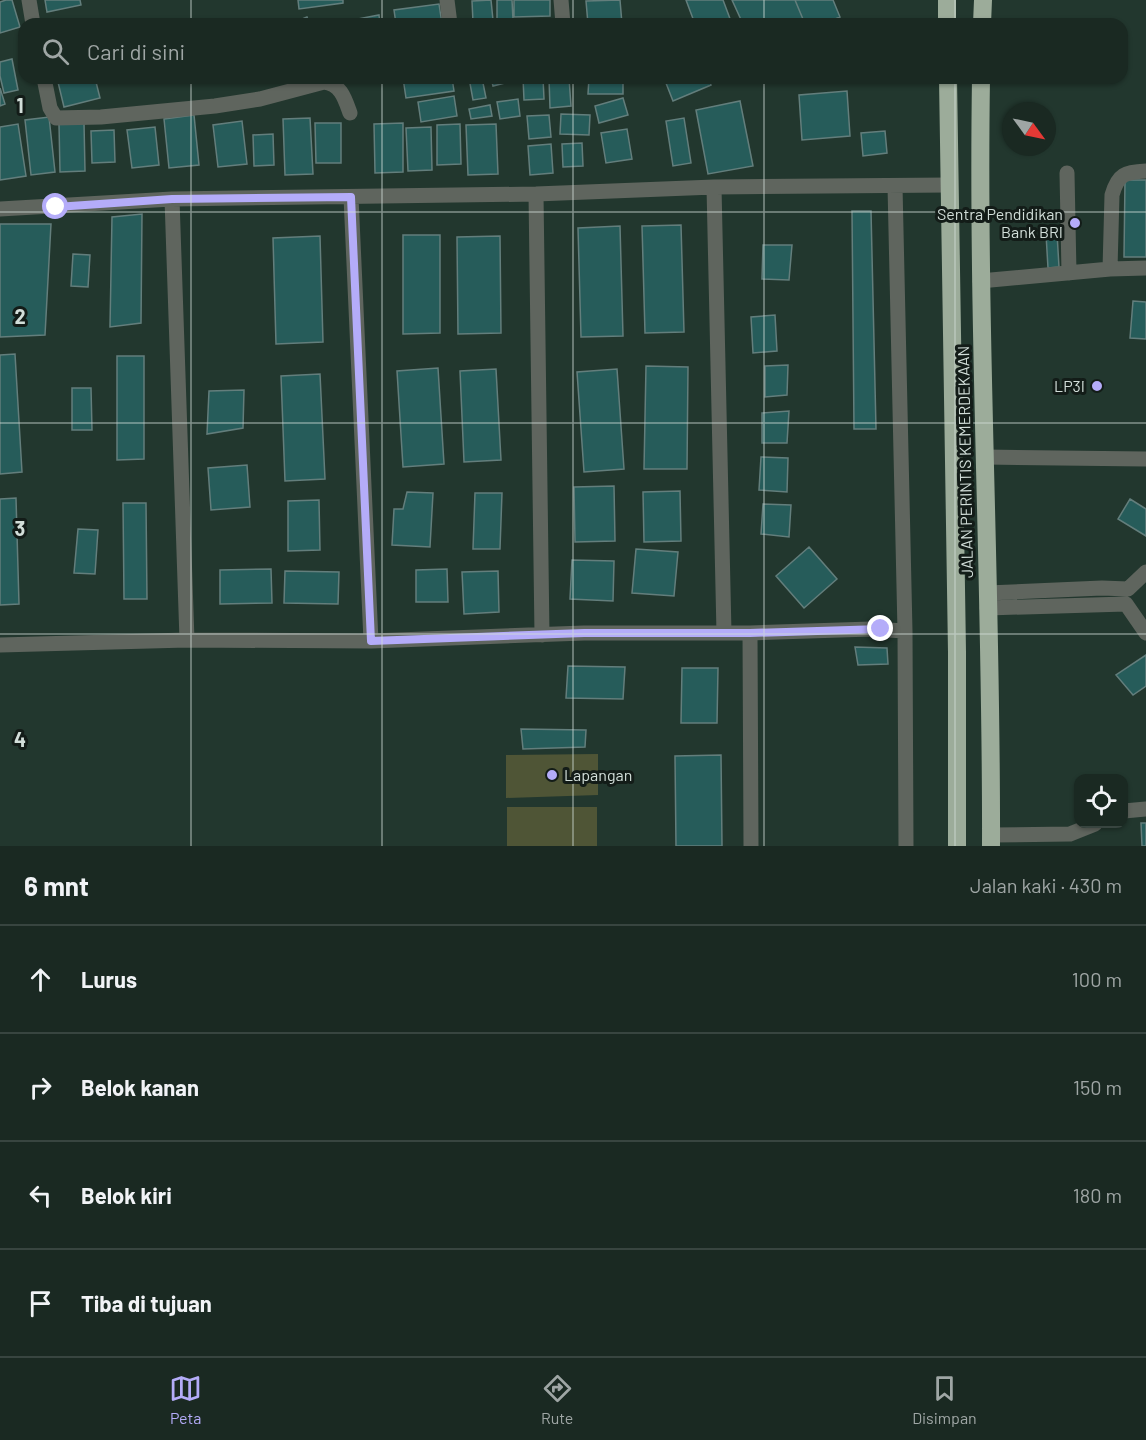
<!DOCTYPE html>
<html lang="id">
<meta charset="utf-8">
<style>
body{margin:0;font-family:Barlow,sans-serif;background:#23312a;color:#f1f3f6}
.controls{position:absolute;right:18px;bottom:18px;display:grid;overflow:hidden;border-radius:12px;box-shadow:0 2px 4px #0004}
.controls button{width:54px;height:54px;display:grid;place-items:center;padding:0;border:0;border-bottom:2px solid #384540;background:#1a2922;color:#f1f3f6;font:30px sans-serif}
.compass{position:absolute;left:1002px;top:102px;width:54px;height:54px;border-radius:50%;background:#1a2922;box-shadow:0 2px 4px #0004;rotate:123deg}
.stop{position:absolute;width:18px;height:18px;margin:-14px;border:4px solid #b4acf9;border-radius:50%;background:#fff}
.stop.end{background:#b4acf9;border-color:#fff;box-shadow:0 2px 6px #0008}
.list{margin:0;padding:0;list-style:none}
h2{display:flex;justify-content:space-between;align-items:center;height:78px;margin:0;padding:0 24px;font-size:26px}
h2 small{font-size:20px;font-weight:400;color:#9fa6a5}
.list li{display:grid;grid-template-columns:39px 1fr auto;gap:18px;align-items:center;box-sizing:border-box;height:108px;padding:0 24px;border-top:2px solid #384540}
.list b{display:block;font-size:22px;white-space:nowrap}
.list em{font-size:20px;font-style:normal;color:#9fa6a5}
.icon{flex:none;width:33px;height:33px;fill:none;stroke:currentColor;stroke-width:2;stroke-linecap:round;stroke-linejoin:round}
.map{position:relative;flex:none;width:1146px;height:846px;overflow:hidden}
.search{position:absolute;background:#1a2922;box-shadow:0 2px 4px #0004;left:18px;right:18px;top:18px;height:66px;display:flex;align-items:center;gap:15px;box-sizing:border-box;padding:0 21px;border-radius:18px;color:#9fa6a5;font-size:22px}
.sheet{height:510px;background:#1a2922}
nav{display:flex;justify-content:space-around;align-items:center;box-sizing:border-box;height:84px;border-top:2px solid #384540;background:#1a2922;font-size:16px;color:#9fa6a5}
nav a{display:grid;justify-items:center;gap:3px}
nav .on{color:#b4acf9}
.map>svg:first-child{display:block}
.green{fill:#4f5536}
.building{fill:#265c5a;stroke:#637e7c;stroke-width:1.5}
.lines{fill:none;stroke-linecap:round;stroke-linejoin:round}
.minor{stroke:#5f655e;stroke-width:15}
.highway{stroke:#9cac9a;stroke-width:18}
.route{stroke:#b4acf9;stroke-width:8}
.grid{fill:none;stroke:#d2ded9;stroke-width:1.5;stroke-opacity:0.55}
.poi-dot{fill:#b4acf9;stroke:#131c18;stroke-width:2}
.labels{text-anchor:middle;stroke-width:6;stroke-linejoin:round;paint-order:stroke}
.poi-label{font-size:16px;fill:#d2ded9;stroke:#131c18;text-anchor:end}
.street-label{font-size:16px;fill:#d2ded9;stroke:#131c18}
.grid-label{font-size:20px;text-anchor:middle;font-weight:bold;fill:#d2ded9;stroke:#131c18;stroke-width:6;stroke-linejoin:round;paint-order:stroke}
</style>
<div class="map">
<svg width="1146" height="846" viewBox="0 0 1146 846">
<rect width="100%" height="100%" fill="#22372e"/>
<!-- green -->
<path class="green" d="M598,754V795L506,798V755Z
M507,807H597V846H507Z"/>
<!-- building -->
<path class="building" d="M6,0H12L20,27L0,33V2Z
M45,0H80L81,5L47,12Z
M298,0H343V3L299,9Z
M491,0L493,20L473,22L472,1Z
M497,0H512L513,20L497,21Z
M514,0H550V16L514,17Z
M620,0L622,24H588L586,1Z
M686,0H723L732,24H695Z
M732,0H795L805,24H743Z
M795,0H833L840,17L823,24H805Z
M439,4L442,24H396L394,10Z
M379,15L380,24H347V21Z
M307,17L310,24H290Z
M528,21V24H482Z
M12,59L18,90L4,93L0,76V62Z
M57,78H95L100,98L64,107Z
M288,78H307L290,84Z
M403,78H452L454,91L406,98Z
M469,78H482L486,98L473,100Z
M491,78H508L509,82L493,86Z
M523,78H543L544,99L524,100Z
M549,78H569L571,106L550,108Z
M589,78H623V94H588Z
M664,78H708L711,85L673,101Z
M0,88L5,104L0,106Z
M847,91L850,136L802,140L799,95Z
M454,96L457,116L421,122L418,102Z
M623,98L628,115L599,123L595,106Z
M518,99L520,116L500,119L497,102Z
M740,101L753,166L708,174L696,110Z
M490,105L492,116L471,119L469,109Z
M561,114L590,115L589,135L560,134Z
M194,115L199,165L169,168L164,119Z
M549,115L551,137L529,139L527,116Z
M49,117L55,172L31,175L25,120Z
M310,118L313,174L285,175L283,119Z
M684,118L691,163L673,166L666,121Z
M242,121L247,164L218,167L213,125Z
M84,123L85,171L60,172L59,124Z
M315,123H341V163H316Z
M403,123V172L375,173L374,124Z
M18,124L26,176L0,180V127Z
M460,124L461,164L437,165V125Z
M496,124L498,174L468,175L466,125Z
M155,127L159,165L132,168L127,130Z
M431,127L432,170L408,171L406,128Z
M627,129L632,159L606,163L601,133Z
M114,130L115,162L92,163L91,131Z
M885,131L887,153L863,156L861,133Z
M273,134L274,165L254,166L253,135Z
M582,143L583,166L563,167L562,144Z
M551,144L553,173L530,175L528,146Z
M1125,180H1146V257H1124Z
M852,211H871L876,429H854Z
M142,214L141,323L110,327L112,217Z
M0,224H51L45,335L0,337Z
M681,225L684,332L645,333L642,226Z
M620,226L623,336L581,337L578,228Z
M1057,233L1059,267L1048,268L1046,234Z
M403,235H440V333L403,334Z
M320,236L323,342L276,344L273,238Z
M500,236L501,333L458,334L457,237Z
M763,245H792L789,280L762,279Z
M73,254L90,255L88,287L71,286Z
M1133,301L1146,302V339L1130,338Z
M775,315L777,351L753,353L751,317Z
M15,354L22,472L0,474V355Z
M117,356H144V459L117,460Z
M788,365L787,395L765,397V366Z
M646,366L688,367L687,469H644Z
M438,368L444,464L403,467L397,371Z
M496,369L501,460L464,462L460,371Z
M617,369L624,469L584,472L577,372Z
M320,374L325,479L285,481L281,376Z
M72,388H91L92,430H72Z
M244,390L243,428L207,434L209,391Z
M789,411L787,443H762V413Z
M761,457L788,458L787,492L759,490Z
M247,465L250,507L211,510L208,468Z
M614,486L615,541L575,542L574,487Z
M680,491L681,541L644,542L643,492Z
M407,492L433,493L430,547L392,545L394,509H403Z
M475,493H502L500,549H473Z
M16,498L19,604L0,605V499Z
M1130,499L1146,509V536L1118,519Z
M319,500L320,550L288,551V501Z
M123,503H146L147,599H124Z
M763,504L791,505L789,537L761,534Z
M78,529L98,530L95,574L74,573Z
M809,547L837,579L804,608L776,576Z
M636,549L678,552L674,596L632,593Z
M572,560L614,561L613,601L570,599Z
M271,569L272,603L220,604V570Z
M447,569L448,602H416V570Z
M285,571L339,572L338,604L284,603Z
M498,571L499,612L464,614L462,572Z
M855,647L887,648L888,664L858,665Z
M1146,655V686L1133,695L1116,675Z
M568,666L625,667L623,699L566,698Z
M682,668H718L717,723H681Z
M521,729L586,730L585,747L523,749Z
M721,755L722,846H676L675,756Z
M1141,823H1146V846H1142Z"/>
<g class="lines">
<!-- minor -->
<path class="minor" d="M29,0L33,24
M447,0L450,24
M561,0L563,24
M44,78L50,108L56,118L101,117L215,106L260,99L324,82C341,84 345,99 350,113
M1067,173L1069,273
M895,186L905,631L906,846
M714,187L724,633
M536,194L542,635
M351,197L371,641
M172,199L187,640
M0,209L172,199L536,194L714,187L949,185
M1110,269L1146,268
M980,281L1110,269L1112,195C1118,174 1125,172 1146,171
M985,457L1146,459
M987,593L1102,588L1128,589L1146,572
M1126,604L1146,633
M987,608L1126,604
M750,633L751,846
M0,645L187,640L371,641L584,633H750L871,629L905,631
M1124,811L1146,809
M991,835L1070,834L1095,824"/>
<!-- highway -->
<path class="highway" d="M947,0V24
M982,24L983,0
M948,78L957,652V846
M981,78C977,334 992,590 991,846"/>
</g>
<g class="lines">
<!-- route -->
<path class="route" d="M56,207L172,199L351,197L371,641L584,633H750L881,629"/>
</g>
<!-- grid -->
<path class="grid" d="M191,0V24M382,0V24M573,0V24M764,0V24M955,0V24M191,78V846M382,78V846M573,78V846M764,78V846M955,78V846M0,212H1146M0,423H1146M0,634H1146"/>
<!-- markers -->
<g class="poi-dot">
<circle cx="1075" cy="223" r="6"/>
<circle cx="1097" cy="386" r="6"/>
<circle cx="552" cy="775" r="6"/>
</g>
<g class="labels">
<!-- poi labels -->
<g class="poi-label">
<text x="1063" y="220">Sentra Pendidikan<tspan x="1063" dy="18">Bank BRI</tspan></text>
<text x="1085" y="392">LP3I</text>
<text x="564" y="781" text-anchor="start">Lapangan</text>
</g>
<!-- street labels -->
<g class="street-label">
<text transform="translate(965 462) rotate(-91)" y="6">JALAN PERINTIS KEMERDEKAAN</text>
</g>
</g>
<g class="grid-label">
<text x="20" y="113">1</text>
<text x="20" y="324">2</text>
<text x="20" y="536">3</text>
<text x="20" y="747">4</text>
</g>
</svg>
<div class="controls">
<button><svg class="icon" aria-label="locate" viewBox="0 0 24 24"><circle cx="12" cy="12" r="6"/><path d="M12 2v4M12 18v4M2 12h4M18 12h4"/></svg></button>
</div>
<svg class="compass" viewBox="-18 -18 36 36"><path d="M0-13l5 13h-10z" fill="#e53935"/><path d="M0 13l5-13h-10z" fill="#9fa6a5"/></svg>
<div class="stop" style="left:56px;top:207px"></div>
<div class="stop end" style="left:881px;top:629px"></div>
<div class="search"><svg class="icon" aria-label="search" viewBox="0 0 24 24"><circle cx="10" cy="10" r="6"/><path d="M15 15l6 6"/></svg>Cari di sini</div>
</div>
<section class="sheet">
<h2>6 mnt<small>Jalan kaki · 430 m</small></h2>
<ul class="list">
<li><svg class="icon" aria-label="ahead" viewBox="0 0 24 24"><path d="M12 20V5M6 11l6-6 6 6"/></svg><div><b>Lurus</b></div><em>100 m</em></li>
<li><svg class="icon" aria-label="right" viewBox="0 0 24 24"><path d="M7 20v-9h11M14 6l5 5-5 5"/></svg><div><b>Belok kanan</b></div><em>150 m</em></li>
<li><svg class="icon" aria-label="left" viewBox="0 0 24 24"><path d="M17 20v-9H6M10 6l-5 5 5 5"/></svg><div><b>Belok kiri</b></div><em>180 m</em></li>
<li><svg class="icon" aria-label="arrive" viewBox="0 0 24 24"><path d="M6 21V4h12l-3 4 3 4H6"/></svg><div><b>Tiba di tujuan</b></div></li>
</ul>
</section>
<nav>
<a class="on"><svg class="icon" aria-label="map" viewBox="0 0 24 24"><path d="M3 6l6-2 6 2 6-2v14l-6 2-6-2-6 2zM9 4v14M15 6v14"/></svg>Peta</a>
<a><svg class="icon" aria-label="directions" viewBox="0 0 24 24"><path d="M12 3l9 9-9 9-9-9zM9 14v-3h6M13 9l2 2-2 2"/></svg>Rute</a>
<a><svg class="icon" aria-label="saved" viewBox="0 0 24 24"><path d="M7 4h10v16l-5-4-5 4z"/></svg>Disimpan</a>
</nav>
